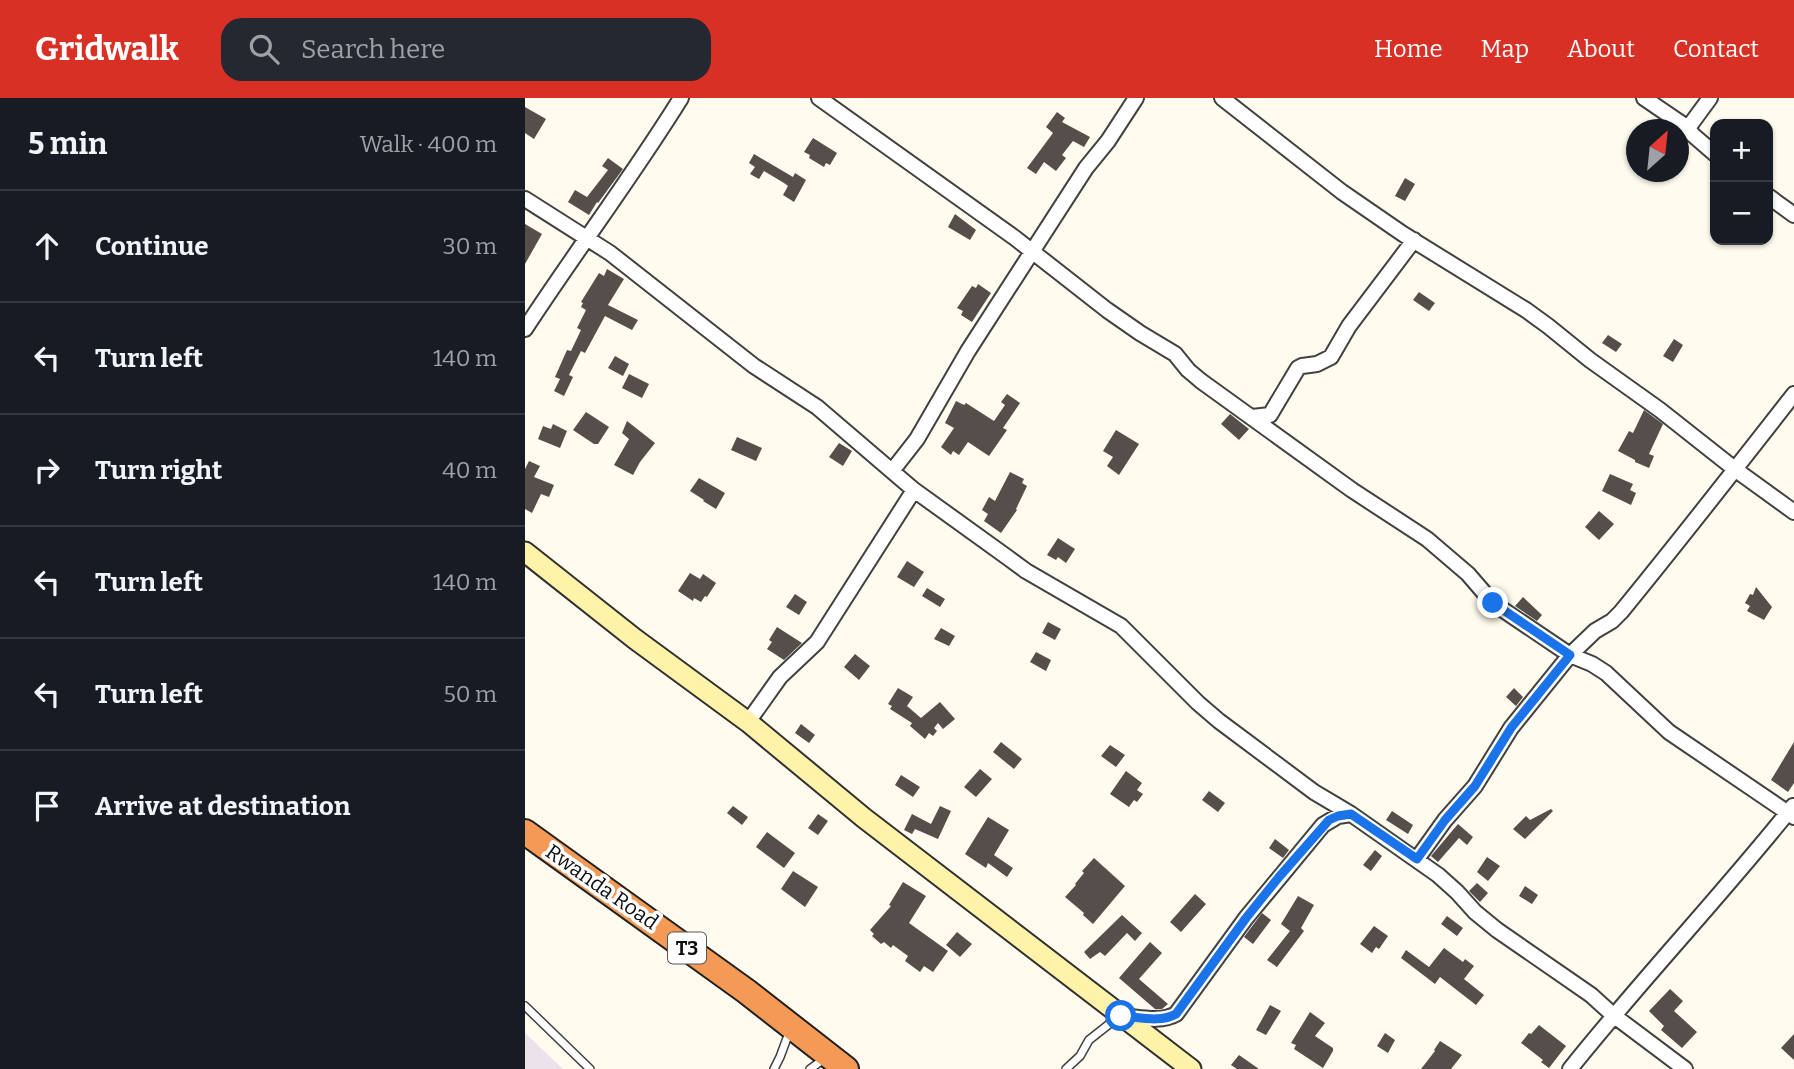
<!DOCTYPE html>
<meta charset="utf-8">
<style>
body{margin:0;font-family:Bitter,serif;background:#242831;color:#f1f3f6}
.controls{position:absolute;right:21px;top:21px;display:grid;overflow:hidden;border-radius:14px;box-shadow:0 2px 5px #0004}
.controls button{width:63px;height:63px;display:grid;place-items:center;padding:0;border:0;border-bottom:2px solid #363941;background:#171b24;color:#f1f3f6;font:35px sans-serif}
.compass{position:absolute;left:1101px;top:21px;width:63px;height:63px;border-radius:50%;background:#171b24;box-shadow:0 2px 5px #0004;rotate:27deg}
.stop{position:absolute;width:21px;height:21px;margin:-16px;border:5px solid #1a73e8;border-radius:50%;background:#fff}
.stop.end{background:#1a73e8;border-color:#fff;box-shadow:0 2px 7px #0008}
.list{margin:0;padding:0;list-style:none}
h2{display:flex;justify-content:space-between;align-items:center;height:91px;margin:0;padding:0 28px;font-size:30px}
h2 small{font-size:23px;font-weight:400;color:#9ea1a6}
.list li{display:grid;grid-template-columns:46px 1fr auto;gap:21px;align-items:center;box-sizing:border-box;height:112px;padding:0 28px;border-top:2px solid #363941}
.list b{display:block;font-size:26px;white-space:nowrap}
.list em{font-size:23px;font-style:normal;color:#9ea1a6}
.icon{flex:none;width:38px;height:38px;fill:none;stroke:currentColor;stroke-width:2;stroke-linecap:round;stroke-linejoin:round}
.map{position:relative;flex:none;width:1269px;height:971px;overflow:hidden}
header{display:flex;align-items:center;gap:42px;box-sizing:border-box;height:98px;padding:0 35px;background:#d93025;color:#fff}
header strong{font-size:33px}
nav{display:flex;gap:38px;margin-inline-start:auto;font-size:24px}
.search{width:490px;height:63px;background:#242831;display:flex;align-items:center;gap:18px;box-sizing:border-box;padding:0 24px;border-radius:21px;color:#9ea1a6;font-size:26px}
main{display:flex}
aside{flex:1;background:#171b24}
.map>svg:first-child{display:block}
.industrial{fill:#ebe2ec}
.building{fill:#564e4a}
.lines{fill:none;stroke-linecap:round;stroke-linejoin:round}
.lane-casing{stroke:#414141;stroke-width:10}
.street-casing{stroke:#414141;stroke-width:18}
.secondary-casing{stroke:#303030;stroke-width:23}
.highway-casing{stroke:#1f1f1f;stroke-width:28}
.lane{stroke:#fff;stroke-width:7}
.street{stroke:#fff;stroke-width:14}
.secondary{stroke:#fff2a9;stroke-width:19}
.highway{stroke:#f59956;stroke-width:24}
.route{stroke:#1a73e8;stroke-width:9}
.labels{text-anchor:middle;stroke-width:7;stroke-linejoin:round;paint-order:stroke}
.shield{fill:#fff;stroke:#565656;stroke-width:2}
.shield-label{font-size:19px;font-weight:bold;fill:#0e0e0e}
.street-label{font-size:21px;fill:#0e0e0e;stroke:#fff}
</style>
<header>
<strong>Gridwalk</strong>
<div class="search"><svg class="icon" aria-label="search" viewBox="0 0 24 24"><circle cx="10" cy="10" r="6"/><path d="M15 15l6 6"/></svg>Search here</div>
<nav><a>Home</a><a>Map</a><a>About</a><a>Contact</a></nav>
</header>
<main>
<aside>
<h2>5 min<small>Walk · 400 m</small></h2>
<ul class="list">
<li><svg class="icon" aria-label="ahead" viewBox="0 0 24 24"><path d="M12 20V5M6 11l6-6 6 6"/></svg><div><b>Continue</b></div><em>30 m</em></li>
<li><svg class="icon" aria-label="left" viewBox="0 0 24 24"><path d="M17 20v-9H6M10 6l-5 5 5 5"/></svg><div><b>Turn left</b></div><em>140 m</em></li>
<li><svg class="icon" aria-label="right" viewBox="0 0 24 24"><path d="M7 20v-9h11M14 6l5 5-5 5"/></svg><div><b>Turn right</b></div><em>40 m</em></li>
<li><svg class="icon" aria-label="left" viewBox="0 0 24 24"><path d="M17 20v-9H6M10 6l-5 5 5 5"/></svg><div><b>Turn left</b></div><em>140 m</em></li>
<li><svg class="icon" aria-label="left" viewBox="0 0 24 24"><path d="M17 20v-9H6M10 6l-5 5 5 5"/></svg><div><b>Turn left</b></div><em>50 m</em></li>
<li><svg class="icon" aria-label="arrive" viewBox="0 0 24 24"><path d="M6 21V4h12l-3 4 3 4H6"/></svg><div><b>Arrive at destination</b></div></li>
</ul>
</aside>
<div class="map">
<svg width="1269" height="971" viewBox="0 0 1269 971">
<rect width="100%" height="100%" fill="#fffbee"/>
<!-- industrial -->
<path class="industrial" d="M0,935L38,971H0Z"/>
<!-- building -->
<path class="building" d="M0,9L21,21L9,41L0,35Z
M532,14L540,20L537,24L565,39L559,49L548,43L537,57L541,60L531,73L519,64L511,76L502,70L528,35L521,29Z
M288,40L312,55L305,67L301,65L299,69L284,60L285,57L279,54Z
M229,56L268,79L270,75L281,82L269,104L258,97L263,88L259,85L239,73L234,81L225,76L230,69L224,65Z
M83,60L98,71L73,105L72,104L64,117L43,104L50,92L62,99L83,72L77,68Z
M880,80L890,86L880,103L870,98Z
M430,116L451,132L445,142L423,129Z
M0,126L17,136L0,166Z
M82,171L99,181L83,207L113,222L107,232L80,218L60,255L56,253L44,277L48,279L39,298L29,293L35,281L30,279L42,252L46,253L56,232L52,230L61,212L56,209L58,205L56,204L74,175L79,178Z
M453,186L466,195L447,224L436,217L438,213L432,210L447,188L451,190Z
M894,194L910,205L904,213L888,202Z
M1083,237L1097,246L1091,254L1077,245Z
M1149,241L1158,247L1148,264L1138,258Z
M90,258L104,266L98,278L83,270Z
M104,276L124,286L117,300L97,290Z
M482,296L495,305L478,330L482,332L464,358L443,344L434,357L428,353L426,357L416,349L429,330L420,325L431,303L439,307L441,305L469,323L480,307L476,304Z
M1119,312L1138,326L1124,356L1129,358L1124,370L1110,364V362L1093,353L1104,333L1108,335Z
M61,314L84,329L73,346H69L48,332Z
M705,316L724,331L714,342L696,326Z
M102,323L130,345L115,364L108,377L89,367L104,341L97,335Z
M28,326L42,333L35,350L13,341L18,328L26,331Z
M591,332L614,346L594,377L582,368L588,359L578,353Z
M212,339L237,350L231,363L206,352Z
M314,345L327,353L318,368L304,359Z
M4,363L15,368L9,379L29,387L24,399L16,396L7,415L0,411V371Z
M485,374L499,381L497,385L502,388L491,411L492,412L476,435L459,423L463,416L457,412L464,399L470,403Z
M1085,376L1108,386L1105,392L1111,395L1106,407L1077,393Z
M174,380L200,395L191,411L178,403L179,402L165,393Z
M1074,413L1089,426L1074,442L1060,429Z
M533,440L550,451L541,465L533,459L531,462L522,457Z
M382,463L399,474L389,489L372,479Z
M165,475L175,481L178,476L191,485L182,499L180,498L176,504L169,500L168,503L153,493Z
M1231,489L1247,509L1239,522L1222,513L1225,508L1220,505L1225,496L1228,497Z
M402,490L420,501L415,509L397,498Z
M270,496L282,504L274,517L261,509Z
M998,499L1017,517L1012,523L990,508Z
M523,524L536,531L530,542L517,535Z
M252,529L277,545L259,562L242,551L247,544L244,542Z
M416,530L430,538L424,548L409,541Z
M511,554L526,562L521,573L505,564Z
M330,556L345,568L334,582L319,569Z
M373,590L388,599L382,608L396,620L415,604L430,621L418,631L413,625L409,630L412,633L408,638L404,635L400,641L385,628L387,625L365,611L367,608L363,606Z
M989,590L998,599L991,608L981,599Z
M276,626L290,637L284,645L270,635Z
M476,644L497,661L489,671L468,654Z
M1269,644V685L1263,694L1246,682Z
M585,647L600,657L591,669L576,658Z
M455,671L467,681L451,699L439,689Z
M601,673L617,685L612,692L618,696L612,704L609,702L604,709L585,696Z
M376,677L395,689L388,699L370,687Z
M684,693L700,705L693,714L677,702Z
M208,708L223,719L217,727L202,715Z
M415,708L426,713L413,741L390,731L387,736L379,732L387,716L406,726Z
M1026,711L1028,713L1000,741L988,731L1001,718L1005,722Z
M867,713L888,727L883,736L861,722Z
M293,716L303,723L293,737L283,730Z
M463,719L484,732L469,757L488,770L482,779L463,765L461,770L440,756Z
M933,726L948,739L942,747L934,740L913,764L906,758Z
M242,734L270,755L259,770L231,749Z
M750,741L764,752L758,760L744,750Z
M850,752L857,758L846,773L838,767Z
M962,759L975,768L963,783L952,774Z
M569,760L600,788L568,826L558,817L559,815L540,799L551,787L550,786L559,775L557,773Z
M268,773L293,789L280,809L256,791Z
M378,784L401,798L384,825L423,853L408,874L399,868L395,874L380,863L383,858L368,847L366,850L359,844L356,846L347,838L349,836L345,832L366,808L364,807Z
M952,785L963,795L955,804L944,793Z
M1000,788L1013,797L1007,806L994,798Z
M670,796L681,806L656,834L645,824Z
M773,798L789,807L776,830L779,833L752,869L742,862L765,833L756,826Z
M737,815L746,822L728,846L719,839Z
M597,817L617,835L610,843L602,835L580,858L575,854L565,861L559,854Z
M922,818L938,830L932,838L916,826Z
M849,828L863,838L854,851L851,849L847,855L835,846Z
M432,834L447,846L435,859L421,847Z
M625,844L637,855L614,881L643,906L637,911H630L594,880Z
M919,850L938,864L940,861L949,868L939,881L959,897L951,907L915,879L910,886L876,860L881,852L904,869Z
M1145,891L1158,903L1149,913L1172,934L1157,950L1136,932L1139,928L1124,913Z
M745,907L756,913L741,937L731,932Z
M785,914L800,925L790,938L808,950V953L798,970L769,951L771,947L766,945Z
M1014,927L1041,948L1024,970L1016,964L1018,962L996,945L1004,935L1006,936Z
M860,935L870,942L863,955L852,948Z
M1269,936V962L1256,950Z
M915,943L937,957L926,971H896L910,953L909,952Z
M714,957L734,971H712L706,967Z"/>
<g class="lines">
<!-- lane casing -->
<g class="lane-casing">
<path id="lane" d="M0,908L65,971
M249,971L255,959L265,932
M285,971L299,961
M541,971L555,958L564,942L583,927L592,915"/>
</g>
<!-- street casing -->
<g class="street-casing">
<path id="street" d="M294,0L490,140L582,212L615,235L650,256L663,272L676,283L827,392L902,441L943,476L968,505L1045,557L1067,566L1081,575L1144,634L1269,719
M697,0L817,94L878,136L1001,212L1023,228L1065,262L1135,312L1211,372L1269,414
M1119,0L1163,30L1168,37L1190,56
M1163,30L1185,0
M1243,98L1269,117
M0,101L85,155L229,268L292,309L389,392L482,459L501,473L596,528L673,605L694,623L789,694L826,716L913,777L932,794L950,814L972,832L1066,897L1088,917L1160,971
M0,231C51,153 107,79 156,0
M727,319L745,317L773,270L777,268L792,266L806,259L824,228L889,142
M367,373L392,341L443,253L561,70L583,43L611,0
M223,624L255,579L292,544L389,392
M892,761L920,722L950,688L986,630L1045,557L1070,533L1087,523L1096,514C1155,442 1212,369 1269,296
M596,918C614,919 635,925 651,916L721,820L798,727L813,718L826,716
M1045,971C1117,881 1196,798 1268,708"/>
</g>
<!-- secondary casing -->
<g class="secondary-casing">
<path id="secondary" d="M0,454L110,541L223,624L339,720L666,971"/>
</g>
<!-- highway casing -->
<g class="highway-casing">
<path id="highway" d="M0,734L221,893L321,971"/>
</g>
<!-- lane -->
<use href="#lane" class="lane"/>
<!-- street -->
<use href="#street" class="street"/>
<!-- secondary -->
<use href="#secondary" class="secondary"/>
<!-- highway -->
<use href="#highway" class="highway"/>
</g>
<g class="lines">
<!-- route -->
<path class="route" d="M596,918C614,919 635,925 651,916L721,820L754,779L804,722L813,718L826,716L892,761L920,722L950,688L986,630L1045,557L968,505"/>
</g>
<g class="labels">
<!-- shield labels -->
<rect class="shield" x="143" y="834.5" width="38" height="31" rx="5"/>
<g class="shield-label">
<text x="162" y="857">T3</text>
</g>
<!-- street labels -->
<g class="street-label">
<text transform="translate(77 789) rotate(35)" y="7">Rwanda Road</text>
</g>
</g>
</svg>
<div class="controls">
<button>+</button>
<button>−</button>
</div>
<svg class="compass" viewBox="-18 -18 36 36"><path d="M0-13l5 13h-10z" fill="#e53935"/><path d="M0 13l5-13h-10z" fill="#9ea1a6"/></svg>
<div class="stop" style="left:596px;top:918px"></div>
<div class="stop end" style="left:968px;top:505px"></div>
</div>
</main>
